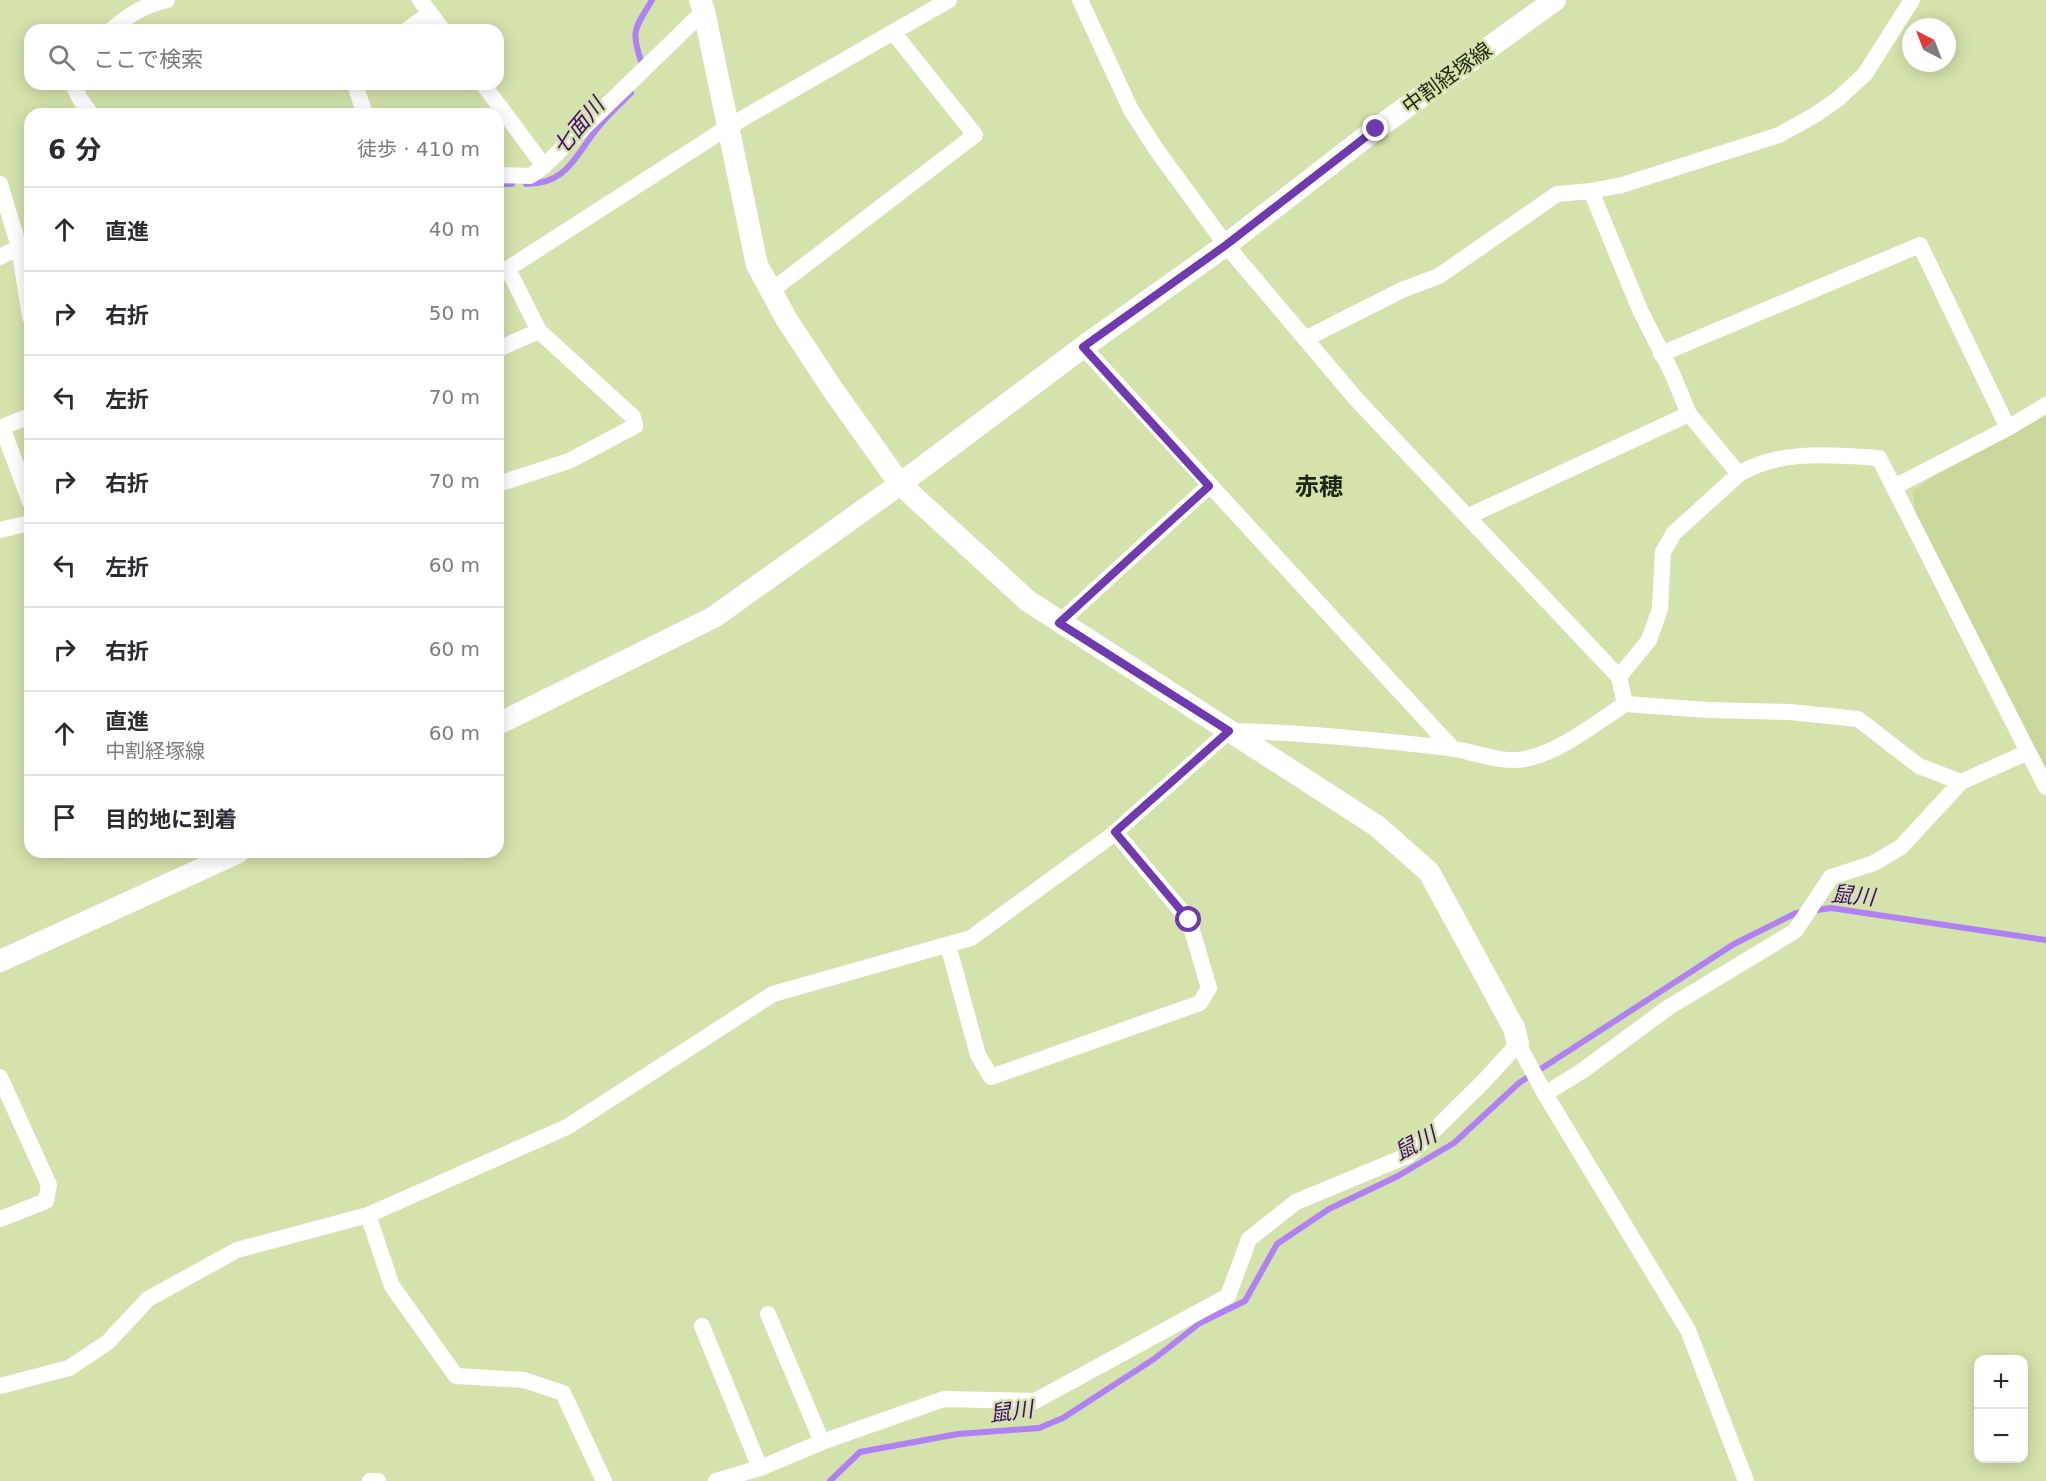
<!DOCTYPE html>
<html lang="ja">
<meta charset="utf-8">
<style>
body{margin:0;font-family:"DejaVu Sans","Noto Sans JP",sans-serif;background:#f7f7f7;color:#2b2b33}
.controls{position:absolute;right:18px;bottom:18px;display:grid;overflow:hidden;border-radius:12px;box-shadow:0 3px 15px #0003}
.controls button{width:54px;height:54px;display:grid;place-items:center;padding:0;border:0;border-bottom:2px solid #e1e1e2;background:#fff;color:#2b2b33;font:30px sans-serif}
.compass{position:absolute;left:1902px;top:18px;width:54px;height:54px;border-radius:50%;background:#fff;box-shadow:0 3px 15px #0003;rotate:318deg}
.stop{position:absolute;width:18px;height:18px;margin:-14px;border:4px solid #6f39b0;border-radius:50%;background:#fff}
.stop.end{background:#6f39b0;border-color:#fff;box-shadow:0 2px 6px #0008}
.list{margin:0;padding:0;list-style:none}
h2{display:flex;justify-content:space-between;align-items:center;height:78px;margin:0;padding:0 24px;font-size:26px}
h2 small{font-size:20px;font-weight:400;color:#7c7c81}
.list li{display:grid;grid-template-columns:39px 1fr auto;gap:18px;align-items:center;box-sizing:border-box;height:84px;padding:0 24px;border-top:2px solid #e1e1e2}
.list b{display:block;font-size:22px;white-space:nowrap}
.list p{margin:0;font-size:20px;white-space:nowrap;color:#7c7c81}
.list em{font-size:20px;font-style:normal;color:#7c7c81}
.icon{flex:none;width:33px;height:33px;fill:none;stroke:currentColor;stroke-width:2;stroke-linecap:round;stroke-linejoin:round}
.map{position:relative;flex:none;width:2046px;height:1481px;overflow:hidden}
.search{position:absolute;background:#fff;box-shadow:0 3px 15px #0003;left:24px;top:24px;width:480px;height:66px;display:flex;align-items:center;gap:15px;box-sizing:border-box;padding:0 21px;border-radius:18px;color:#7c7c81;font-size:22px}
.panel{position:absolute;background:#fff;box-shadow:0 3px 15px #0003;left:24px;top:108px;width:480px;height:750px;border-radius:18px}
.map>svg:first-child{display:block}
.built{fill:#c8d89b}
.lines{fill:none;stroke-linecap:round;stroke-linejoin:round}
.stream{stroke:#af81f4;stroke-width:6}
.street{stroke:#fff;stroke-width:16}
.secondary{stroke:#fff;stroke-width:22}
.route{stroke:#6f39b0;stroke-width:8}
.labels{text-anchor:middle;stroke-width:5;stroke-linejoin:round;paint-order:stroke}
.street-label{font-size:21px;fill:#222712;stroke:#d4e3ac}
.water-label{font-size:22px;font-style:italic;fill:#410773;stroke:#d4e3ac}
.quarter-label{font-size:24px;font-weight:bold;fill:#222712;stroke:#d4e3ac}
</style>
<div class="map">
<svg width="2046" height="1481" viewBox="0 0 2046 1481">
<rect width="100%" height="100%" fill="#d4e3ac"/>
<!-- built -->
<path class="built" d="M2046,416V784L1915,515L1913,491L1936,475Z"/>
<g class="lines">
<!-- stream -->
<path class="stream" d="M641,61C630,28 636,28 652,0
M498,184H512
M526,184C566,184 574,158 596,130C606,117 619,105 631,93
M830,1481L860,1452L958,1434L1039,1428L1063,1418L1154,1359L1200,1323L1245,1301L1277,1244L1329,1209L1398,1176L1454,1143L1519,1083L1734,944L1796,913L1831,908L2046,940"/>
<!-- street -->
<path class="street" d="M420,0L443,30
M111,30C131,14 142,6 167,0
M407,30L430,13
M73,84L80,99L91,114
M359,84L357,91L365,114
M483,84L544,166L704,11
M498,175L530,176L544,166
M0,184L19,247L30,317
M1591,191L1640,310L1672,373L1689,414L1739,474
M0,257L19,247L29,248
M508,269L539,331
M498,275L728,127L949,0
M771,291L975,135L893,32
M1305,339L1402,290L1439,276L1557,194L1591,191L1622,185L1779,135L1815,115L1838,99L1865,74L1912,0
M1083,347L1452,748
M498,349L539,331L633,417L635,426L569,461L498,484
M1661,354L1920,245L2008,428
M30,416L2,427L30,502
M1894,487L2008,428L2046,405
M1469,516L1689,414
M0,530L30,523
M1059,623L1209,486
M1619,677L1649,640L1660,609L1663,552L1674,533L1739,474C1780,449 1833,455 1879,458L2046,787
M1625,704L1708,710L1790,712L1858,719L1919,766L1961,782
M948,945L978,1055L991,1077L1200,1003L1209,988L1189,920L1115,832
M0,1077L49,1185L46,1201L0,1219
M1545,1094L1582,1071L1669,1007L1795,931L1831,877L1874,863L1901,847L1961,782L2028,752
M368,1215L392,1286L456,1376L524,1380L563,1393L604,1481
M768,1314L822,1442
M702,1326L760,1468L822,1442L944,1399L1035,1401L1228,1296L1249,1239L1296,1202L1409,1155L1483,1082L1518,1044L1545,1094L1688,1330L1746,1481
M0,1386L69,1368L108,1342L148,1299L237,1250L368,1215L567,1127L773,994L971,938L1111,836L1229,731C1302,732 1376,740 1449,748C1472,751 1503,764 1525,759C1560,752 1596,723 1625,704L1619,677L1357,400L1226,245L1156,149L1131,110L1080,0
M370,1481H378
M716,1481L760,1468"/>
<!-- secondary -->
<path class="secondary" d="M700,0L704,11L757,265L787,320L833,390L900,484L1028,601L1377,826L1429,872L1514,1028L1518,1044
M498,724L714,617L900,484L1083,347L1226,245L1376,129L1555,0
M0,961L239,852"/>
</g>
<g class="lines">
<!-- route -->
<path class="route" d="M1189,920L1115,832L1229,731L1059,623L1209,486L1083,347L1226,245L1376,129"/>
</g>
<g class="labels">
<!-- street labels -->
<g class="street-label">
<text transform="translate(1447 78) rotate(-36)" y="7">中割経塚線</text>
</g>
<!-- water labels -->
<g class="water-label">
<text transform="translate(578 126) rotate(-50)" y="8">七面川</text>
<text transform="translate(1853 895) rotate(5)" y="8">鼠川</text>
<text transform="translate(1415 1143) rotate(-28)" y="8">鼠川</text>
<text transform="translate(1011 1411) rotate(-7)" y="8">鼠川</text>
</g>
<!-- quarter labels -->
<g class="quarter-label">
<text x="1319" y="495">赤穂</text>
</g>
</g>
</svg>
<div class="controls">
<button>+</button>
<button>−</button>
</div>
<svg class="compass" viewBox="-18 -18 36 36"><path d="M0-13l5 13h-10z" fill="#e53935"/><path d="M0 13l5-13h-10z" fill="#7c7c81"/></svg>
<div class="stop" style="left:1189px;top:920px"></div>
<div class="stop end" style="left:1376px;top:129px"></div>
<div class="search"><svg class="icon" aria-label="search" viewBox="0 0 24 24"><circle cx="10" cy="10" r="6"/><path d="M15 15l6 6"/></svg>ここで検索</div>
<section class="panel">
<h2>6 分<small>徒歩 · 410 m</small></h2>
<ul class="list">
<li><svg class="icon" aria-label="ahead" viewBox="0 0 24 24"><path d="M12 20V5M6 11l6-6 6 6"/></svg><div><b>直進</b></div><em>40 m</em></li>
<li><svg class="icon" aria-label="right" viewBox="0 0 24 24"><path d="M7 20v-9h11M14 6l5 5-5 5"/></svg><div><b>右折</b></div><em>50 m</em></li>
<li><svg class="icon" aria-label="left" viewBox="0 0 24 24"><path d="M17 20v-9H6M10 6l-5 5 5 5"/></svg><div><b>左折</b></div><em>70 m</em></li>
<li><svg class="icon" aria-label="right" viewBox="0 0 24 24"><path d="M7 20v-9h11M14 6l5 5-5 5"/></svg><div><b>右折</b></div><em>70 m</em></li>
<li><svg class="icon" aria-label="left" viewBox="0 0 24 24"><path d="M17 20v-9H6M10 6l-5 5 5 5"/></svg><div><b>左折</b></div><em>60 m</em></li>
<li><svg class="icon" aria-label="right" viewBox="0 0 24 24"><path d="M7 20v-9h11M14 6l5 5-5 5"/></svg><div><b>右折</b></div><em>60 m</em></li>
<li><svg class="icon" aria-label="ahead" viewBox="0 0 24 24"><path d="M12 20V5M6 11l6-6 6 6"/></svg><div><b>直進</b><p>中割経塚線</p></div><em>60 m</em></li>
<li><svg class="icon" aria-label="arrive" viewBox="0 0 24 24"><path d="M6 21V4h12l-3 4 3 4H6"/></svg><div><b>目的地に到着</b></div></li>
</ul>
</section>
</div>
